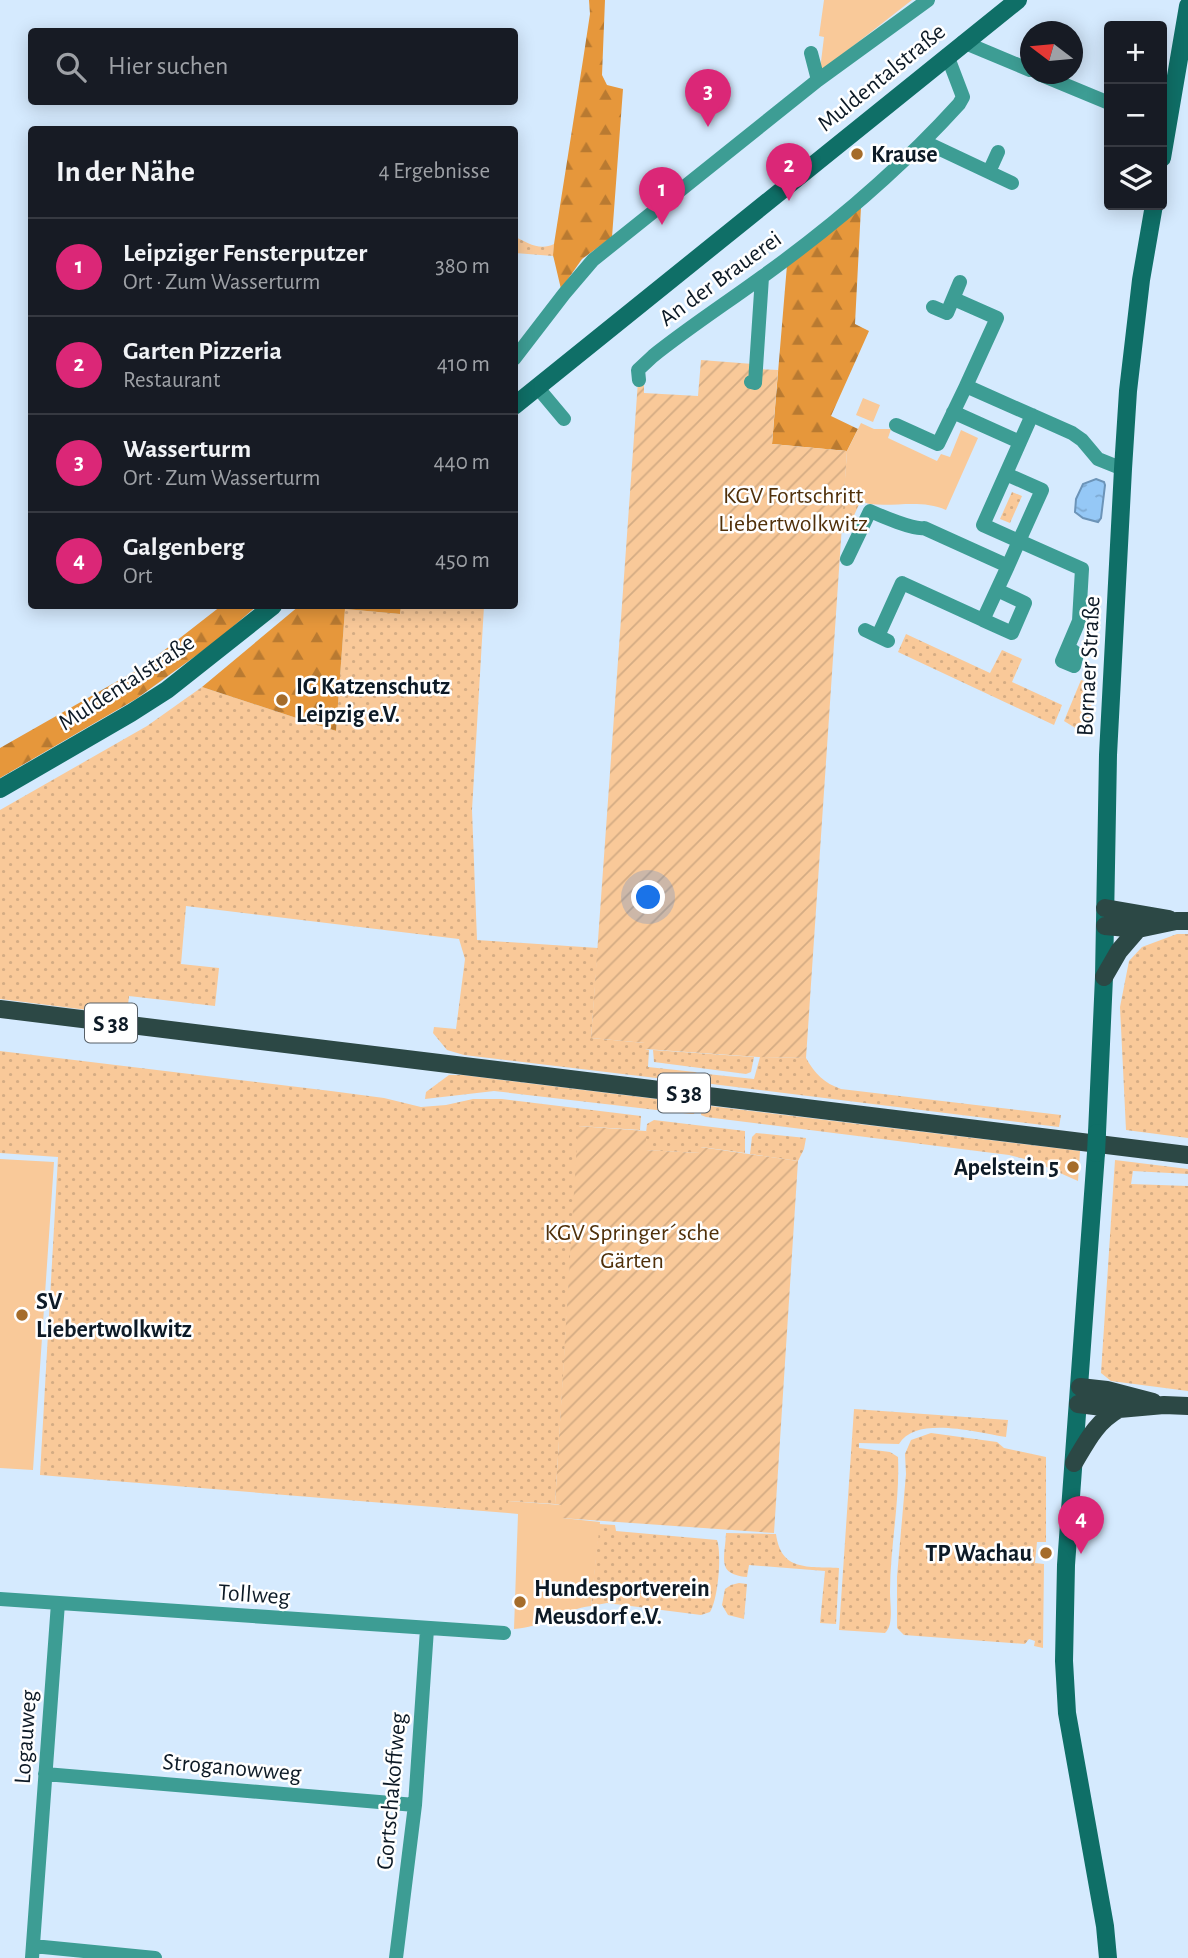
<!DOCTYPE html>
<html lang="de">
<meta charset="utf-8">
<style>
body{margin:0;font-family:"Alegreya Sans",sans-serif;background:#242831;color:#f1f3f6}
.controls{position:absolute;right:21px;top:21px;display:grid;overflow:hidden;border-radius:7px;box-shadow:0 4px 18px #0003}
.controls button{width:63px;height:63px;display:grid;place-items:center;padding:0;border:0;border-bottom:2px solid #363941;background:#171b24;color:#f1f3f6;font:35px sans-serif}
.compass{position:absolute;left:1020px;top:21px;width:63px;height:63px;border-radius:50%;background:#171b24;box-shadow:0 4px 18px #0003;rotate:286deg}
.you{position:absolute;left:649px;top:898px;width:24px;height:24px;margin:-18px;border:5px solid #fff;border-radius:50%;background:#1a73e8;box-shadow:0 0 0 10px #1a73e833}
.badge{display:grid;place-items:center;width:46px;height:46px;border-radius:50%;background:#db2777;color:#fff;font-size:23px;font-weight:700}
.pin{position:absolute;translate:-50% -58px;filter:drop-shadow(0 2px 4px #0008)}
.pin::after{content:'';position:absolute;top:37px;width:24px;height:21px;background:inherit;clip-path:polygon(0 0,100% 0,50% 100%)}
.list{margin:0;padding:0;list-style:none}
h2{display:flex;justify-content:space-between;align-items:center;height:91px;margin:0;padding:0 28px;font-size:30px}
h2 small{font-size:23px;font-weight:400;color:#9ea1a6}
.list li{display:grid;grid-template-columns:46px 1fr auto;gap:21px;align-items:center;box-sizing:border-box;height:98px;padding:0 28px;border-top:2px solid #363941}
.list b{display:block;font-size:26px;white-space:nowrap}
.list p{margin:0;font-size:23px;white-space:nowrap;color:#9ea1a6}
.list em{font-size:23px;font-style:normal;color:#9ea1a6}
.icon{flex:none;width:38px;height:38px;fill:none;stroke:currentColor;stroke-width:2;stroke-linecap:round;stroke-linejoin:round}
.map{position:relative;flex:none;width:1188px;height:1958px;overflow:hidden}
.search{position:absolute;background:#171b24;box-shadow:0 4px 18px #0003;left:28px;top:28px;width:490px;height:77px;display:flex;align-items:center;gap:18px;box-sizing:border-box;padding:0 24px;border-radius:7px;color:#9ea1a6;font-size:26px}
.panel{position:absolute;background:#171b24;box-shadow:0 4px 18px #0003;left:28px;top:126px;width:490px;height:483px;border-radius:7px}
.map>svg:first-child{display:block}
.grass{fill:url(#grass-dots)}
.forest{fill:url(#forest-firs)}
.park{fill:#f9c999}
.garden{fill:url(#garden-furrows)}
.water{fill:url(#water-ripples);stroke:#6c94b8;stroke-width:2}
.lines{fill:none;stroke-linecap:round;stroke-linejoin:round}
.street{stroke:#3d9d94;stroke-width:14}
.secondary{stroke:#0f6f67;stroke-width:18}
.primary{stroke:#2c4845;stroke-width:18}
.secondary-bridge{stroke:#0f6f67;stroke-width:18}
.poi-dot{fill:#a56c2a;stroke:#fff;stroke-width:2.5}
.labels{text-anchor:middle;stroke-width:5;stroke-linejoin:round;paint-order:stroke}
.shield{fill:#fff;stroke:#565f67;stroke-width:2}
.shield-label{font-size:23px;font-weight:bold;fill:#0d1a26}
.street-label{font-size:24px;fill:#0d1a26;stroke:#fff}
.poi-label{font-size:24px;font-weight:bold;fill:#0d1a26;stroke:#fff;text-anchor:start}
.park-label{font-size:24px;fill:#50300a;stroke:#fff}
</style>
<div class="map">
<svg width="1188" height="1958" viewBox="0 0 1188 1958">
<defs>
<pattern id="grass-dots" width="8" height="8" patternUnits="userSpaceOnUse" patternTransform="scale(1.75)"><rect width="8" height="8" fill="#f9c999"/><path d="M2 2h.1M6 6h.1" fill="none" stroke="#d4ac84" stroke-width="1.8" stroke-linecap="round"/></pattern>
<pattern id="forest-firs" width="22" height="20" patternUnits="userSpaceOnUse" patternTransform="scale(1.75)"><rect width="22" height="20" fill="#e6973b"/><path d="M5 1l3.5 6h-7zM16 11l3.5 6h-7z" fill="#b97a31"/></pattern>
<pattern id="garden-furrows" width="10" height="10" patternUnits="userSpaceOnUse" patternTransform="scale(1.75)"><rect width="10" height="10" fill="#f9c999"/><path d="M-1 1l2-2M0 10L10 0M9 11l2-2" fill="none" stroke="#d4ac84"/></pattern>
<pattern id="water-ripples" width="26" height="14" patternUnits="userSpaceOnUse" patternTransform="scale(1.75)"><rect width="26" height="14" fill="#95c8f6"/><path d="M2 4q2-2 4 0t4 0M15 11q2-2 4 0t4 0" fill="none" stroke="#7fabd3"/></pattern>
</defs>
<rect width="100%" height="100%" fill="#d5eafe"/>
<!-- grass -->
<path class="grass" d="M514,236C527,243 540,251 554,244L553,256L515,253Z
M844,492L861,500L846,533L841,532Z
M1012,492L1022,496L1010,523L1000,519Z
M401,606H484L472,810L477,940L598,948L591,1038L645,1043V1049L649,1050L648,1067L695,1072L699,1074L698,1083L464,1055L447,1050L433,1033L434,1027L456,1029L465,959L459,939L186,906L181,964L219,968L215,1006L129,996L127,1015L0,999V810L147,726L202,687L336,731L345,609L400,614Z
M906,634L990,673L1002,650L1022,659L1012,682L1062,705L1054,725L898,652Z
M1081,680L1094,684L1089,724L1085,734L1064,721Z
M1177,934H1188V1138L1126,1130L1120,1007L1129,961L1142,947Z
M653,1050L754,1057L751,1072L746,1074L654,1062Z
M0,1051L331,1091L384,1098L421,1107L446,1105L473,1099H502L641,1116L640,1130L579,1126L555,1504L509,1501L508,1513L40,1475L58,1157L0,1153Z
M760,1057L806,1058C815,1074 824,1083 841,1089L1061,1115L1059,1127L704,1083L707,1074L754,1079Z
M449,1075H462L697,1104L694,1114H691L494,1091L425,1099L426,1092Z
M702,1105L1080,1151L1078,1181L1033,1161L1009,1155L706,1117L701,1115Z
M654,1120L745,1131V1153L701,1147L700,1153L644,1150L647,1124Z
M756,1133L806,1138L804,1149L798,1161L750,1154L752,1137Z
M1115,1160L1188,1169V1174L1133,1171L1131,1184L1188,1186V1391L1111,1381L1101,1373Z
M854,1409L1008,1420L1006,1437C978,1433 916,1415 899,1444L859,1443V1448L890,1452L898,1457C900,1502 890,1547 890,1592C890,1604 894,1625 885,1633L839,1630Z
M931,1433L997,1442L1004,1448L1046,1457V1542H1037L1035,1563L1044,1564L1043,1648L1034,1646L1035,1641L1029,1639L1025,1644L904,1635L897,1628V1577L906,1474L905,1454L911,1440Z
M599,1524L615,1525L616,1531L717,1540C722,1554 718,1600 710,1612L701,1615L607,1603L591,1606Z
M726,1533L776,1534C781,1572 808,1566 839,1568L836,1624L820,1623L825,1571L749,1565L747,1577C716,1574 725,1559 726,1533Z
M739,1583L747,1584L744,1619L728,1615L722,1605L725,1589L731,1585Z"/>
<!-- forest -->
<path class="forest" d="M589,0H605L602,75L607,85L623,89L612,237L582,259L561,289L553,255L554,244L583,60L590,14Z
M861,207L855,324L869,331L831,416L858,429L847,451L772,444L787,265Z
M221,606H257L215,642L136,699L0,778V748L144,666Z
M299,606H401L400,614L345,609L336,731L202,687Z"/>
<!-- park -->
<path class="park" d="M824,0H912L830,64L829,70H820L824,37L819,36Z
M863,398L880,405L873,422L856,415Z
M861,423L874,429H891L888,438L937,461L941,454L950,457L961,430L978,438L946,510C922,499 895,507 870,504C862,503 852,496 844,492L847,451Z
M0,1159L54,1162L33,1470L0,1468Z
M508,1501L562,1505V1518L600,1522L591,1606C564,1609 541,1628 514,1629L518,1514L508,1513Z"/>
<!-- garden -->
<path class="garden" d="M701,360L753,364V369L778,370L772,444L847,451L806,1058L758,1057L645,1049V1043L591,1038L638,381H644V393L698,396Z
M578,1126L646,1131V1150L699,1153L700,1147L798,1161L774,1533L561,1518V1505L555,1504Z"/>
<!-- water -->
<path class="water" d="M1096,479L1104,482L1105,485L1101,518L1098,522L1083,518L1075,512L1076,499L1083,484Z"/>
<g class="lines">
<!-- street -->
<path class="street" d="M963,42L1030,70
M811,53L818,80
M1039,74L1109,103
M925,142L1012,183
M989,172L998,152
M954,299L997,318L966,386
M933,307L947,313L960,282
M514,359L564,294L593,260L818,80L928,0
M639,380L638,370L653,356C688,328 725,304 762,277C833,226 900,169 959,104L963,97L947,55
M751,382L755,383L762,277
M538,388L564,419
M953,412L1020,442L1032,415
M896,425L938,444L966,386L1072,433L1082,440L1098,459L1123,469
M1006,474L1042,490L1019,541L1082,569L1079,621L1062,661L1074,666L1077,654L1068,647
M847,559L870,511C881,516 914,530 924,528L1008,566L1019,541L983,525L1020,442
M983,620L1012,633L1025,603L997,590
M865,630L888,641
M878,636L902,583L983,620L1008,566
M0,1599L504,1633
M45,1774L415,1805
M33,1946L155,1958
M32,1958L58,1603
M396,1958L415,1805L427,1629"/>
<!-- secondary -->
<path class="secondary" d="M1162,158L1188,6
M514,406L1018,0
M0,789L131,713L167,690L273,606
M1097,1133L1104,977L1108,755L1123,469L1128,391L1141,280L1154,205
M1096,1153L1066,1565L1064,1661L1067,1713L1105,1926L1108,1958"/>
<!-- primary -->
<path class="primary" d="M1105,908L1169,919
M1105,926L1138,929L1176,921H1188
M1104,977L1119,951L1138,929
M0,1009L1188,1155
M1080,1387L1107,1390L1153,1402
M1078,1404L1119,1409L1164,1405L1188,1406
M1074,1463C1087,1441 1096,1422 1119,1409"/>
<!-- secondary-bridge -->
<path class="secondary-bridge" d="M1096,1153L1097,1133"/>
</g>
<!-- markers -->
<g class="poi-dot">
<circle cx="857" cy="154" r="7"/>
<circle cx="282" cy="700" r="7"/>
<circle cx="1073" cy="1167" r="7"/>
<circle cx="22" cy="1315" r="7"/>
<circle cx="1046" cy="1553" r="7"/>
<circle cx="520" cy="1602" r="7"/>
</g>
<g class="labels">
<!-- shield labels -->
<g class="shield">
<rect x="85" y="1003.5" width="52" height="39" rx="5"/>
<rect x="658" y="1073.5" width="52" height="39" rx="5"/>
</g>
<g class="shield-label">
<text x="111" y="1031">S 38</text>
<text x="684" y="1101">S 38</text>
</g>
<!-- street labels -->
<g class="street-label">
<text transform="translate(881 77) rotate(-39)" y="8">Muldentalstraße</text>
<text transform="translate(720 278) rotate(-36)" y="8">An der Brauerei</text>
<text transform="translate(1088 666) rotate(-87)" y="8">Bornaer Straße</text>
<text transform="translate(126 682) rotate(-33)" y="8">Muldentalstraße</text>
<text transform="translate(254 1594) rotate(4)" y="8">Tollweg</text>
<text transform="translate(25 1737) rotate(-86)" y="8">Logauweg</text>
<text transform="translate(232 1767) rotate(5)" y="8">Stroganowweg</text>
<text transform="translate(391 1791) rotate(-85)" y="8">Gortschakoffweg</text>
</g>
<!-- poi labels -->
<g class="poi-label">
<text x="871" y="162">Krause</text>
<text x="296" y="694">IG Katzenschutz<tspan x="296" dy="28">Leipzig e.V.</tspan></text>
<text x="1059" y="1175" text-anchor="end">Apelstein 5</text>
<text x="36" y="1309">SV<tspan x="36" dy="28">Liebertwolkwitz</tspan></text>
<text x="1032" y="1561" text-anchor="end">TP Wachau</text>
<text x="534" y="1596">Hundesportverein<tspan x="534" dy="28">Meusdorf e.V.</tspan></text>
</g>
<!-- park labels -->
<g class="park-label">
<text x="793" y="503">KGV Fortschritt<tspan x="793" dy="28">Liebertwolkwitz</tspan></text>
<text x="632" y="1240">KGV Springer´sche<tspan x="632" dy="28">Gärten</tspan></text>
</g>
</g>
</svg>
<div class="controls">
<button>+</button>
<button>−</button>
<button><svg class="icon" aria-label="layers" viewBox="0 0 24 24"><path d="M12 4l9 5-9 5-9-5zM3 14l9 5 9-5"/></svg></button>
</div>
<svg class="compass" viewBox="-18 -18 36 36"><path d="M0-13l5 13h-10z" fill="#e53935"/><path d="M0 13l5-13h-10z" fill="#9ea1a6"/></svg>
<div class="you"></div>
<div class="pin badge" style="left:662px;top:225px">1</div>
<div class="pin badge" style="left:789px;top:201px">2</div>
<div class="pin badge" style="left:708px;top:127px">3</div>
<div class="pin badge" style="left:1081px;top:1554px">4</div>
<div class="search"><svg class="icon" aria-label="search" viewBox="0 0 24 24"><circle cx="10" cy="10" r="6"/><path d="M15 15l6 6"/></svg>Hier suchen</div>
<section class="panel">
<h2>In der Nähe<small>4 Ergebnisse</small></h2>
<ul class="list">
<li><span class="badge">1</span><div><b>Leipziger Fensterputzer</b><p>Ort · Zum Wasserturm</p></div><em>380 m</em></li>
<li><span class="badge">2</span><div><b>Garten Pizzeria</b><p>Restaurant</p></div><em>410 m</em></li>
<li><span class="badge">3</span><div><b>Wasserturm</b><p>Ort · Zum Wasserturm</p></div><em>440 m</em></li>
<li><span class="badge">4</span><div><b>Galgenberg</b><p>Ort</p></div><em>450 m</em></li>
</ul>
</section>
</div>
